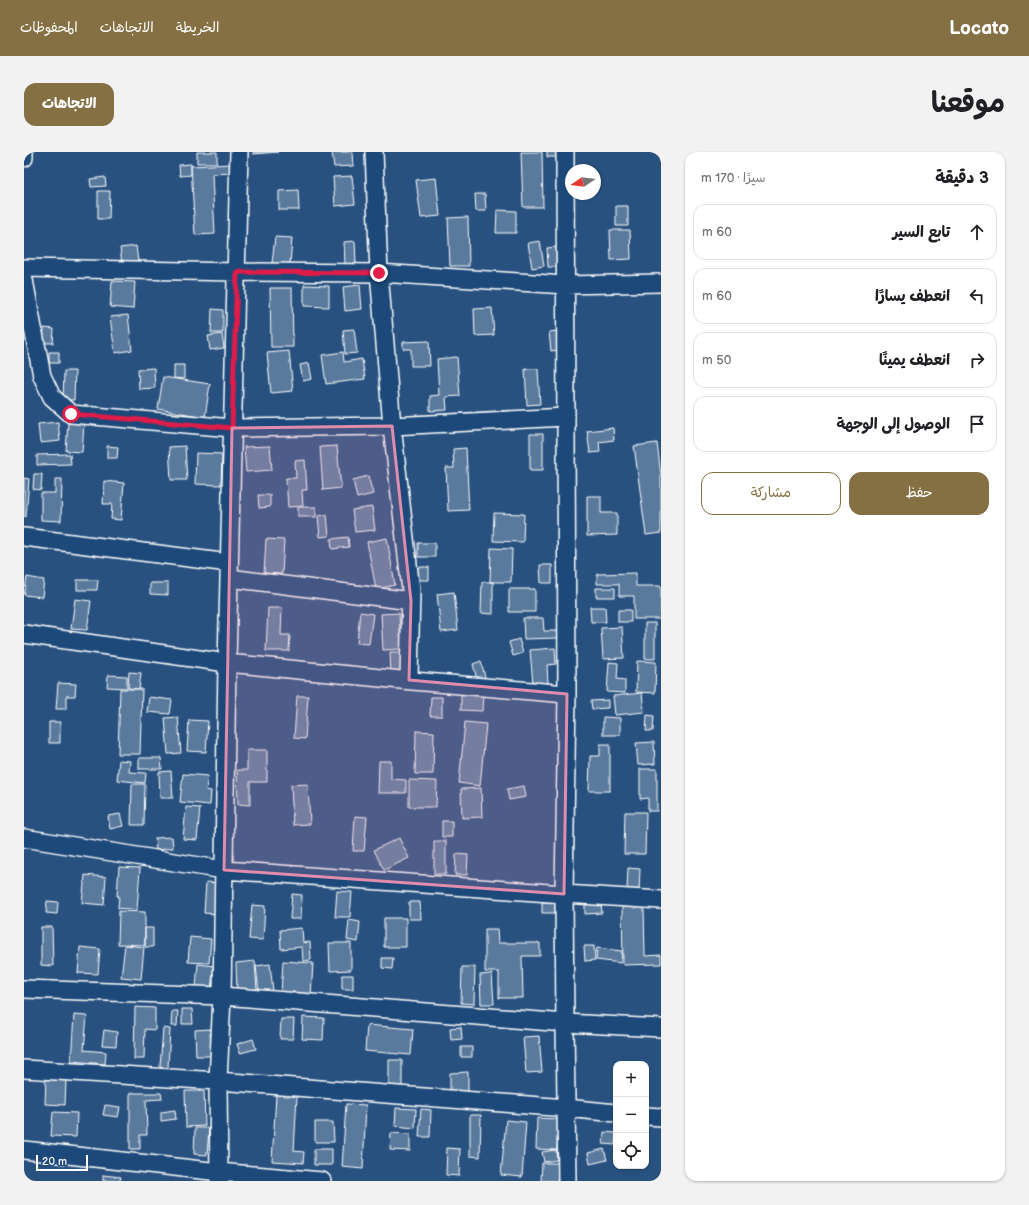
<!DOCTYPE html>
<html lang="ar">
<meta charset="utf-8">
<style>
body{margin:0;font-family:"Balsamiq Sans","Playpen Sans Arabic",sans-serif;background:#f2f2f2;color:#202124;direction:rtl}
.controls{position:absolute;right:12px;bottom:12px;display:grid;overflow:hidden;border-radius:8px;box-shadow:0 1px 3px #0004}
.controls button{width:36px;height:36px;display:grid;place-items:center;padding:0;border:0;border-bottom:1px solid #e0e0e0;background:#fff;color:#202124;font:20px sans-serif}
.compass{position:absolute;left:541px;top:12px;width:36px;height:36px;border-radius:50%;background:#fff;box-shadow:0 1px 3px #0004;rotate:257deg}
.scale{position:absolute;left:12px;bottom:10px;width:52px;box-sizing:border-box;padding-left:4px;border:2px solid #fff;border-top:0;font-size:11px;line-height:14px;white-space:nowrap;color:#fff;-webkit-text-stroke:3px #1f4a7a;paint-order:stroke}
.stop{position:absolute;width:12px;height:12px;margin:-9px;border:3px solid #e11d48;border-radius:50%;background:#fff}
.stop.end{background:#e11d48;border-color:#fff;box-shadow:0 1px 4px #0008}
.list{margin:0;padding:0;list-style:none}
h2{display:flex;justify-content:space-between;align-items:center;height:52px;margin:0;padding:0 16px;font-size:17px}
h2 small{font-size:13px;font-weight:400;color:#757577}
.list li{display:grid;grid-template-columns:26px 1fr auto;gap:12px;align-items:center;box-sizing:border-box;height:56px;margin:0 8px 8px;padding:0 8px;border:1px solid #e0e0e0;border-radius:12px}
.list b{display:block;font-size:15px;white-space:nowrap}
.list em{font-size:13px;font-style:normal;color:#757577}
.actions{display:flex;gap:8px;padding:12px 16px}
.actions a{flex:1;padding:9px 0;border:1px solid #847042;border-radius:12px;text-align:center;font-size:14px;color:#847042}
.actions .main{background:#847042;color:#fff}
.icon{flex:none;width:22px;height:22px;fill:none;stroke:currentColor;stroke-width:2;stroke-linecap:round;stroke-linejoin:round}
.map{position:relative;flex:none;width:637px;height:1029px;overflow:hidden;direction:ltr;border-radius:12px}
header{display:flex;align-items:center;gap:24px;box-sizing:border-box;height:56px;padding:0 20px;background:#847042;color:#fff}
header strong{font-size:19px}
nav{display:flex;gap:22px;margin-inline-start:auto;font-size:14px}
.intro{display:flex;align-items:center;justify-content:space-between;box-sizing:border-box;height:96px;padding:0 24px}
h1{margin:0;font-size:28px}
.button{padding:10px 18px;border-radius:12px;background:#847042;color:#fff;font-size:14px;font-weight:700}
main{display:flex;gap:24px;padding:0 24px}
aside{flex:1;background:#fff;border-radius:12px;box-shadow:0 1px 3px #0004}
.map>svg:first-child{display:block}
.building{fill:#5a7a9d;stroke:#fff}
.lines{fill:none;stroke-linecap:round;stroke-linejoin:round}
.street-casing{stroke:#fff;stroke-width:20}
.street{stroke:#1f4a7a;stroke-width:17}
.route{stroke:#e11d48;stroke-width:5}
.marked{fill:#e08cad;fill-opacity:0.2;stroke:#e08cad;stroke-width:3;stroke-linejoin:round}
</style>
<header>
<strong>Locato</strong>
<nav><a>الخريطة</a><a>الاتجاهات</a><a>المحفوظات</a></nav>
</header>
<div class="intro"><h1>موقعنا</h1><a class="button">الاتجاهات</a></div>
<main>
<aside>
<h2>3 دقيقة<small>سيرًا · 170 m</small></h2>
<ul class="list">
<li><svg class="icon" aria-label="ahead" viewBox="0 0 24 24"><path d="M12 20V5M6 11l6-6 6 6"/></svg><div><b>تابع السير</b></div><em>60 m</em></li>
<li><svg class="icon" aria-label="left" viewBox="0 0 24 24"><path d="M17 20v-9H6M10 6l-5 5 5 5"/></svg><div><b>انعطف يسارًا</b></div><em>60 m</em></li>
<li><svg class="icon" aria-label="right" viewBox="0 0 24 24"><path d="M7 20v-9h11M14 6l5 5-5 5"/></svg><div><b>انعطف يمينًا</b></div><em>50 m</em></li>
<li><svg class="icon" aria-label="arrive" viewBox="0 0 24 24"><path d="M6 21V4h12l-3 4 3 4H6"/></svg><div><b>الوصول إلى الوجهة</b></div></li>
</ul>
<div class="actions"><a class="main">حفظ</a><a>مشاركة</a></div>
</aside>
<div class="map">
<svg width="637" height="1029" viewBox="0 0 637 1029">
<rect width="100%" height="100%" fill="#28517f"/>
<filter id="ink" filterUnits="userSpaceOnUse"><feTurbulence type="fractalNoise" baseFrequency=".025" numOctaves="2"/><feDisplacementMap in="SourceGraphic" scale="8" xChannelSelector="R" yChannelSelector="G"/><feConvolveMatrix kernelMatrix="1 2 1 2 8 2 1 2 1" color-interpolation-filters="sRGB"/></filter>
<g filter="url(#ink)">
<!-- building -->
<path class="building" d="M173,0H193V11H173Z
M229,0H254L229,2Z
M308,0H328L329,14L310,15Z
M497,0H518L519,55H499Z
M523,0H533V5H523Z
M167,12V23L156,24L155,13Z
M209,12V21L188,22L191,82L171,83L167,14Z
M328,24L331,52L311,54L309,25Z
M81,25L82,34L67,35L66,27Z
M412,26L416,64L397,66L392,28Z
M274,38L275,58H255V39Z
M74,39H86L85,67H74Z
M451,42H461L462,59H452Z
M592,54H604V74H592Z
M473,58L492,59V81H472Z
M444,65L445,114H426L424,66Z
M586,78H606L607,107L587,108Z
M251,85L268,86L266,113L248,111Z
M331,89L332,112H321L320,90Z
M516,89L520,114L508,116L504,91Z
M112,94L114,109L98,111L96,96Z
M533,95L534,115H524L523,96Z
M88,129L111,130L109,157L86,155Z
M280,133L305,134V155L280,154Z
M336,133L338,157L321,159L319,135Z
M246,136H268L269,195H247Z
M468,156L470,183L451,184L450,157Z
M188,157L199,158V181H187Z
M104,163L108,198L91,201L86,165Z
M20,176L30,177L29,191H19Z
M330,177L333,201L321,202L319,178Z
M533,179L534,198L527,199L525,180Z
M198,182L200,196L186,198L184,184Z
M405,189L406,214H387V197H379V190Z
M265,199L269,239L247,241L243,201Z
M25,200H35V211H25Z
M319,200L320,210L338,207L341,227L302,232L298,203Z
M433,205L436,244L422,245L423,258L406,259V244L415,243L413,207Z
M285,211L288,227L279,229L276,213Z
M150,213H160V227L150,226Z
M130,216L131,236L115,237L114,217Z
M501,217H514L516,252L503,253Z
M40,219H51L50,248H39Z
M139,225L186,232L181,265L134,257Z
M34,270L36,289L16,291L14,272Z
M44,271L60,272L58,300L42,299Z
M589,276L590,288L575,290L576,300L566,301L563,279Z
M506,282H519V318H506Z
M633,291L637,323V381L622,383L610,294Z
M83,294L94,295L93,306H83Z
M161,294L163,328H147L145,295Z
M246,294L248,318L222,320L220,295Z
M313,294L317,336L299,338L296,295Z
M442,296L445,358L424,359L422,316H430L429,297Z
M172,301L198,302L197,333L171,332Z
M46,302L47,312L13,313V303Z
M281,308L283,338H278L279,354L264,355L262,326H272L271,309Z
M10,322H18L17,338L9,337Z
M344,324L349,342L333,346L329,328Z
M0,326L5,327L2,365L0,364Z
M31,327H38L37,369L17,368V341H31Z
M80,329L100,331L97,368L87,367L88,352H79Z
M234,343H246V355L235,356Z
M563,344H577V361H593V383L563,384Z
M274,355H292V365H274Z
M348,355L351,378L331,380L328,358Z
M470,361L500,362L499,390L469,389Z
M303,363L305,384L296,385L294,364Z
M324,385L325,395L308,397L307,387Z
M363,386L371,433L352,437L343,390Z
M242,387L260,388L258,422L240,421Z
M394,391H411V405H394Z
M467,396L488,397L487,430H466Z
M516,413H528V431H517Z
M392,415H405V428H392Z
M612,421V434H637V467H610V444H595V432H573V422Z
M3,425L20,428L18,445L0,443Z
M53,428H74L73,438H53Z
M458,430H469V462L457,461Z
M126,431H144V443L126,442Z
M572,436H591V445H572Z
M485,437H511V460H485Z
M430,440L434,478L417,480L413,442Z
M51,447L67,449L63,478L47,477Z
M566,455H581L582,470H567Z
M244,456H258L257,483H266L265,499H242Z
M594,458H607V470H594Z
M336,460L349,462L345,492L333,491Z
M375,461L377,497L359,498L357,462Z
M499,466H519L520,479H534V486L500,487Z
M621,471H631V507H621Z
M598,475L600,506L579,507L577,476Z
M495,487L499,501L489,504L485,490Z
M531,496L532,512L523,513L524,531L509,532L506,498Z
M366,500H380L381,522L367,523Z
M457,509L461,525L453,528L449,512Z
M613,509L632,510L631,541L612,540Z
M585,510L594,511L593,527L601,528V541L583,540Z
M105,520L117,521L115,537L104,536Z
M84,523L103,524V536L83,535Z
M34,531L52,532L51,544H42V557H32Z
M96,537H118L116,602H94Z
M437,541L459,542L458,559L437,558Z
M618,541L620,560L591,563L589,544Z
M273,544H284L281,587L270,586Z
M125,545L148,548L146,562L123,560Z
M407,545H418V564H406Z
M584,548V556L568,557L567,549Z
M623,563L630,564L629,579H622Z
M154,565L157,601L144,602L141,566Z
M579,565L596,566V583H579Z
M165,568L184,569L182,600L163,599Z
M25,570H36V591H25Z
M441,570L462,572L456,634L435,631Z
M392,579L410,580L409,622H391Z
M630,590L631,612L614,613L612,591Z
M576,592H586V639H565L566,604H576Z
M223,598H243V630H226V653L214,652L213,618H223Z
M115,606H137L138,617H115Z
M95,608L106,609L105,620L122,621L121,631L93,628Z
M355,609H367V627L382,628V641H354Z
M616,617H633V659H624V646L616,647Z
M147,619L149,646H136L135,620Z
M159,622L184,624L182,638L187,639L186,653L156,650Z
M385,628L413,629L412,655H385Z
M108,632H121L120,673H107Z
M284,632L286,672L269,673L267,633Z
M500,634L502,645L485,648L483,637Z
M457,636L458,665L438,666L437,637Z
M162,655L176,656L173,688L159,687Z
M601,660H622L621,702H600Z
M96,662L99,674L86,677L84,664Z
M331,664L343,665L340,699H329Z
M418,669H428V685H418Z
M148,685L149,696L132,698L131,686Z
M375,686L385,706L360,718L350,698Z
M410,689H422V722H410Z
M432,702L444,703L443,723H431Z
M95,715L116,716L113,758L94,756L95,744H93Z
M604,716L616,717L615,739L603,738Z
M61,723L82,725L80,753L58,751Z
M182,730L194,731L191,762L180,761Z
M313,739L328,740L326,765H311Z
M268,742L278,743L277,767H266Z
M23,749L34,750L33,762L22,761Z
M385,750H396L397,767H385Z
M518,750H535V761H518Z
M577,751L578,761L561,762V752Z
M228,753L241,754L239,788L225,787Z
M598,754H620L621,804L637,803V812L599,813Z
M95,759L121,760V793L94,792Z
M360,766H382V795H360Z
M325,768L336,770L334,790L323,788Z
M17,775H28L29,814L17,813Z
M121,776H129V795H121Z
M278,776L279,791L286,790L287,808L279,809L278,795L257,797L256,778Z
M461,777H473L474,791H516V804H498L499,846H475V820H461Z
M166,785L187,787L185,811L164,810Z
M305,791H327V818L306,819Z
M101,793L120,795L117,827L97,825Z
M560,794H570L571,808L561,809Z
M56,795L76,797L74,822L54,821Z
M573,796L598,799L597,811L572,808Z
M358,806H369L368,817L358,816Z
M231,809L233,839L213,841L212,811Z
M259,809L289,811L287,844L257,842Z
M174,812L190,814L187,837L172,835Z
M246,812L249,839L235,841L232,814Z
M438,815H451L450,852L437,851Z
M468,822L470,852H457L456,823Z
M318,823H329V837H318Z
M111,855L131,856V878L121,877L120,907H110Z
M158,857H168L169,872H158Z
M148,859H154L153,874H147Z
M50,863L63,864L60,898L82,900L81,912L47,909Z
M279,865L300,866L299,888L278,887Z
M257,867H270L269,887H256Z
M343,873L389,877L387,903L341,899Z
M437,875L438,887L427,888L426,876Z
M139,876L146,877L144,916L136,915Z
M186,877L187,904H172L171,878Z
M80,878L93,880L92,894L78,893Z
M515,884L518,920L502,921L499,885Z
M229,887L232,897L216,901L213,892Z
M437,895H448V905H437Z
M365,908H378V934H365Z
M444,920V940H426V921Z
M22,927L42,928L41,953L21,952Z
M161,939H180L181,974L162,975Z
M106,941H137L138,947L122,948L123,983H116V997H106Z
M252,943L273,944L270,999L280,1000L279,1011L248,1009Z
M322,952L342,953L339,1017L318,1015Z
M81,953L96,955L94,965L79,963Z
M372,956L392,957L391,976L371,974Z
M397,957L407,958L406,985H395Z
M151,958L152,967L137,969V960Z
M29,960L53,961L52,985L27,984Z
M446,963H457L456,1005L446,1004Z
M513,966L534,967L533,998L512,997Z
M482,968L502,970L498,1025L477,1023Z
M291,970H309L310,990H291Z
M171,976H185L183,1003L170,1002Z
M580,980L592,981L591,993L579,992Z
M367,981L386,982V999L366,998Z
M423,996L436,997L435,1024L422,1023Z
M290,997H308V1013H290Z
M580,997L583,1008L566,1012L564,1001Z
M532,998L533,1008L520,1010L518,1000Z
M518,1011H540L539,1029H517Z
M79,1023L97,1025L96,1029H79Z"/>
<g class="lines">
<!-- street casing -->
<g class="street-casing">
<path id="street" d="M350,0L355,121L368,274L387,438L385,528
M541,0L543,542L540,742L541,871L543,1029
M0,6V0
M0,116L213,120L355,121L541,133L637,131
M0,128L18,224L28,245L47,262L208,276L368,274L542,265
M0,385L205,411
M205,426L387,449
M0,482L203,511L377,528L543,542
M0,686L200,718L540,742L637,748
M0,837L198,844L541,871L637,876
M0,917L194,929L542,956L592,961
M622,964L637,965
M0,998L195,1020L298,1029
M195,1029L194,929L198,844L203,511L215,0"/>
</g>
<!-- street -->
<use href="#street" class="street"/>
</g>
</g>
<g class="lines" filter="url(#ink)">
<!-- route -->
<path class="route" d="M47,262L208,276L213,120L355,121"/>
</g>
<!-- marked area -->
<path class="marked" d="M368,274L387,449L385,528L543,542L540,742L200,718L208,276Z"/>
</svg>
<div class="controls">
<button>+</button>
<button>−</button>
<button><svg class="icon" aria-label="locate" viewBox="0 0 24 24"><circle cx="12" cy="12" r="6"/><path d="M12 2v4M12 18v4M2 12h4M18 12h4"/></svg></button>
</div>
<svg class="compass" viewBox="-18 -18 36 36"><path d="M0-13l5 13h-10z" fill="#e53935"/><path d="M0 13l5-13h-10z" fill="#757577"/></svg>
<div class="scale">20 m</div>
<div class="stop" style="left:47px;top:262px"></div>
<div class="stop end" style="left:355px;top:121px"></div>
</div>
</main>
